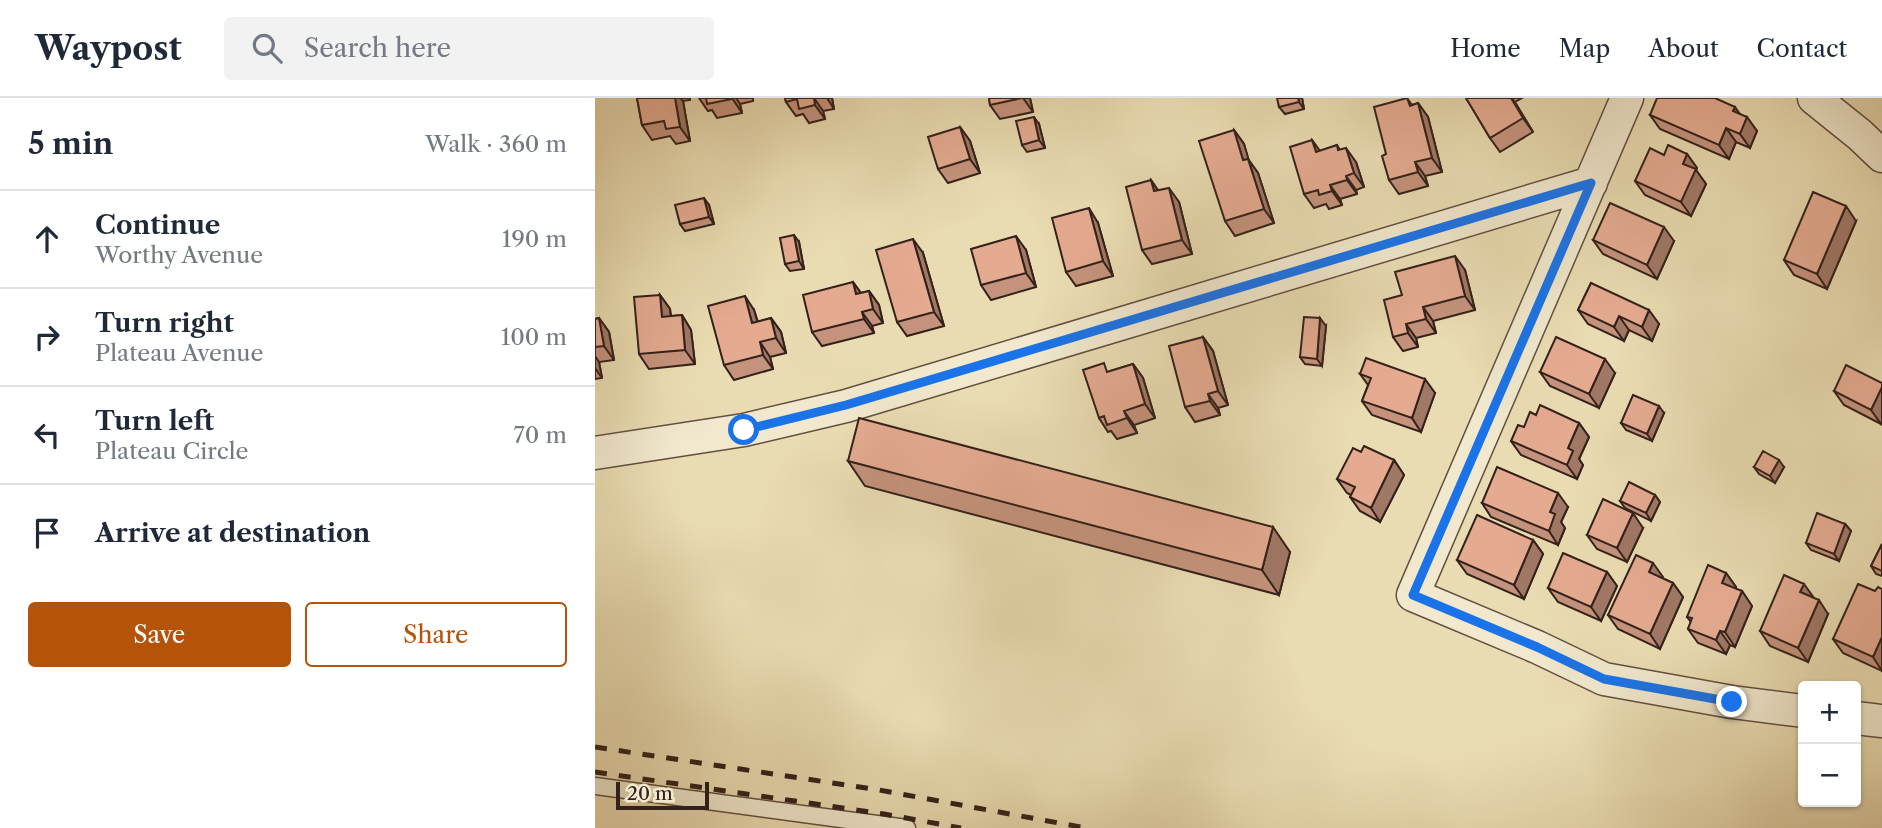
<!DOCTYPE html>
<meta charset="utf-8">
<style>
body{margin:0;font-family:"Libre Caslon Text",serif;background:#f2f2f3;color:#1f2937}
.controls{position:absolute;right:21px;bottom:21px;display:grid;overflow:hidden;border-radius:7px;box-shadow:0 2px 5px #0004}
.controls button{width:63px;height:63px;display:grid;place-items:center;padding:0;border:0;border-bottom:2px solid #e0e1e3;background:#fff;color:#1f2937;font:35px sans-serif}
.scale{position:absolute;left:21px;bottom:18px;width:93px;box-sizing:border-box;padding-left:7px;border:4px solid #33211a;border-top:0;font-size:19px;line-height:24px;white-space:nowrap;color:#33211a;-webkit-text-stroke:5px #f1e8cd;paint-order:stroke}
.stop{position:absolute;width:21px;height:21px;margin:-16px;border:5px solid #1a73e8;border-radius:50%;background:#fff}
.stop.end{background:#1a73e8;border-color:#fff;box-shadow:0 2px 7px #0008}
.list{margin:0;padding:0;list-style:none}
h2{display:flex;justify-content:space-between;align-items:center;height:91px;margin:0;padding:0 28px;font-size:30px}
h2 small{font-size:23px;font-weight:400;color:#747a83}
.list li{display:grid;grid-template-columns:46px 1fr auto;gap:21px;align-items:center;box-sizing:border-box;height:98px;padding:0 28px;border-top:2px solid #e0e1e3}
.list b{display:block;font-size:26px;white-space:nowrap}
.list p{margin:0;font-size:23px;white-space:nowrap;color:#747a83}
.list em{font-size:23px;font-style:normal;color:#747a83}
.actions{display:flex;gap:14px;padding:21px 28px}
.actions a{flex:1;padding:16px 0;border:2px solid #b45309;border-radius:7px;text-align:center;font-size:24px;color:#b45309}
.actions .main{background:#b45309;color:#fff}
.icon{flex:none;width:38px;height:38px;fill:none;stroke:currentColor;stroke-width:2;stroke-linecap:round;stroke-linejoin:round}
.map{position:relative;flex:none;width:1287px;height:730px;overflow:hidden}
header{display:flex;align-items:center;gap:42px;box-sizing:border-box;height:98px;padding:0 35px;background:#fff;border-bottom:2px solid #e0e1e3}
header strong{font-size:33px}
nav{display:flex;gap:38px;margin-inline-start:auto;font-size:24px}
.search{width:490px;height:63px;background:#f2f2f3;display:flex;align-items:center;gap:18px;box-sizing:border-box;padding:0 24px;border-radius:7px;color:#747a83;font-size:26px}
main{display:flex}
aside{flex:1;background:#fff}
.map>svg:first-child{display:block}
.lines{fill:none;stroke-linecap:round;stroke-linejoin:round}
.service-casing{stroke:#615040;stroke-width:19}
.minor-casing{stroke:#615040;stroke-width:35}
.service{stroke:#f1e8cd;stroke-width:16}
.minor{stroke:#f1e8cd;stroke-width:32}
.rail{stroke:#33211a;stroke-width:5;stroke-dasharray:12 12;stroke-linecap:butt}
.wall{fill:#c5937d;stroke:#33211a;stroke-width:2}
.shaded-wall{fill:#a07866;stroke:#33211a;stroke-width:2}
.building{fill:#e5ab91;stroke:#33211a;stroke-width:2}
.route{stroke:#1a73e8;stroke-width:9}
</style>
<header>
<strong>Waypost</strong>
<div class="search"><svg class="icon" aria-label="search" viewBox="0 0 24 24"><circle cx="10" cy="10" r="6"/><path d="M15 15l6 6"/></svg>Search here</div>
<nav><a>Home</a><a>Map</a><a>About</a><a>Contact</a></nav>
</header>
<main>
<aside>
<h2>5 min<small>Walk · 360 m</small></h2>
<ul class="list">
<li><svg class="icon" aria-label="ahead" viewBox="0 0 24 24"><path d="M12 20V5M6 11l6-6 6 6"/></svg><div><b>Continue</b><p>Worthy Avenue</p></div><em>190 m</em></li>
<li><svg class="icon" aria-label="right" viewBox="0 0 24 24"><path d="M7 20v-9h11M14 6l5 5-5 5"/></svg><div><b>Turn right</b><p>Plateau Avenue</p></div><em>100 m</em></li>
<li><svg class="icon" aria-label="left" viewBox="0 0 24 24"><path d="M17 20v-9H6M10 6l-5 5 5 5"/></svg><div><b>Turn left</b><p>Plateau Circle</p></div><em>70 m</em></li>
<li><svg class="icon" aria-label="arrive" viewBox="0 0 24 24"><path d="M6 21V4h12l-3 4 3 4H6"/></svg><div><b>Arrive at destination</b></div></li>
</ul>
<div class="actions"><a class="main">Save</a><a>Share</a></div>
</aside>
<div class="map">
<svg width="1287" height="730" viewBox="0 0 1287 730">
<rect width="100%" height="100%" fill="#eadcb2"/>
<filter id="stains"><feTurbulence type="fractalNoise" baseFrequency=".00286" numOctaves="4"/><feColorMatrix values="0 0 0 0 .2 0 0 0 0 .09 0 0 0 0 .02 0 0 0 .5 -.17"/></filter>
<radialGradient id="worn" r=".72"><stop offset=".6" stop-color="#630" stop-opacity="0"/><stop offset="1" stop-color="#630" stop-opacity=".3"/></radialGradient>
<g class="lines">
<!-- service casing -->
<g class="service-casing">
<path id="service" d="M0,688L312,730"/>
</g>
<!-- minor casing -->
<g class="minor-casing">
<path id="minor" d="M1032,0L818,497L942,549L1009,581L1137,604L1208,613
M1219,0L1265,37L1287,58
M0,355L149,332L251,308L996,85
M1261,620L1287,623"/>
</g>
<!-- service -->
<use href="#service" class="service"/>
<!-- minor -->
<use href="#minor" class="minor"/>
<!-- rail -->
<path class="rail" d="M0,649L284,692L491,730
M0,674L289,716L366,730"/>
</g>
<!-- wall -->
<path class="wall" d="M42,0H95V2L88,3L95,43L81,46L75,38L57,42L47,27Z
M104,0H158V3L145,6L147,15L122,20L117,12L113,13Z
M190,0H237L239,11L228,13L230,21L214,25L208,16L201,18L191,4Z
M394,0H435L438,14L405,21L395,7Z
M707,0L709,11L690,16L684,9Z
M812,0L817,7L823,5L833,19L847,74L830,78L833,88L804,96L794,82L791,56Z
M871,0H927L920,4L938,34L905,54L895,40Z
M1055,17H1146L1162,33L1155,50L1141,44L1134,61L1065,31Z
M444,26L450,50L432,54L427,47Z
M365,29L375,43L385,75L353,85L343,71Z
M639,32L649,46L653,61L663,75L679,125L640,138L630,123Z
M717,42L725,53L742,47L745,52L761,64L769,89L761,92L762,96L745,101L747,107L734,111L731,106L719,110L709,96Z
M1092,56L1102,70L1101,72L1111,86L1096,118L1050,97L1040,83L1069,57Z
M556,82L563,92L584,104L597,156L557,166L547,152Z
M114,107L119,126L90,133L85,126Z
M1261,123L1232,191L1199,177L1189,162Z
M503,125L518,178L481,188L471,174Z
M998,142L1079,143L1062,181L1008,156Z
M204,144L209,171L195,173L190,166Z
M431,152L441,189L396,202L386,187Z
M328,155L349,228L312,238L302,224Z
M870,172L880,212L838,223L841,235L821,240L823,249L808,253L798,239L807,197Z
M258,184L266,195L274,193L284,207L288,225L277,228L279,235L227,248L217,234Z
M996,185L1064,226L1057,243L1034,232L1029,243L993,226L983,212Z
M65,197L75,211L76,218L87,217L96,232L100,266L54,271L44,256Z
M159,212L163,224L176,220L186,234L191,255L175,259L178,271L139,282L129,267Z
M4,220L14,234L19,262L4,264L7,280L0,281V221Z
M731,228L727,268L710,266L705,259Z
M608,239L618,253L633,307L623,310L625,317L600,324L590,309Z
M538,266L548,280L560,320L539,327L542,335L522,341L516,333L513,334L504,320L515,273Z
M945,274L1020,275L1004,310L955,288Z
M765,276L840,295L826,334L777,317L767,303L773,287Z
M1287,285V323L1286,326L1249,307L1239,293Z
M1069,315L1057,343L1031,332L1026,325Z
M941,317L984,325L994,339L984,361L988,367L982,381L926,357L916,343Z
M766,354L799,362L809,377L785,424L765,413L755,399L756,397L752,395L742,381Z
M253,363L695,454L684,497L270,388Z
M1159,369H1189L1180,385L1164,376Z
M1060,397L1065,404L1056,423L1030,410L1025,403Z
M887,405L973,409L966,424L970,430L963,447L896,419Z
M1250,426L1256,433L1244,463L1216,452L1211,445Z
M1048,430L1032,464L1002,451L992,437Z
M938,442L948,456L929,501L872,476L862,462Z
M1287,446V478L1281,476L1276,468Z
M1012,474L1022,488L1006,523L963,504L953,490Z
M1131,475L1141,489V491L1147,493L1157,508L1140,549L1135,547L1131,556L1103,545L1093,531L1096,524L1092,519Z
M1068,479L1067,480L1078,485L1088,499L1065,551L1023,531L1013,517Z
M1287,491V573L1248,555L1238,541L1280,493Z
M1233,516L1213,564L1175,548L1165,533Z"/>
<!-- shaded-wall -->
<path class="shaded-wall" d="M80,0H85L88,3L95,43L85,29Z
M137,0H141L145,6L147,15Z
M219,0L228,13L230,21L220,7Z
M232,0H237L239,11Z
M428,0H435L438,14Z
M703,0H707L709,11L704,4Z
M916,0H917L938,34L928,20Z
M823,5L833,19L847,74L837,60Z
M1140,9L1150,23L1152,19L1162,33L1155,50L1145,36L1138,13Z
M439,19L444,26L450,50L444,42Z
M365,29L375,43L385,75L375,61Z
M1131,30L1141,44L1134,61L1124,47Z
M639,32L649,46L658,76L648,62Z
M717,42L727,56L721,54Z
M751,50L761,64L769,89L759,75Z
M1092,56L1102,70L1101,72L1111,86L1096,118L1086,104L1088,66Z
M653,61L663,75L679,125L669,111Z
M820,64L830,78L833,88L823,74Z
M751,78L761,92L762,96L752,82Z
M556,82L566,97L559,93Z
M735,87L745,101L747,107L737,93Z
M574,90L584,104L597,156L587,142Z
M109,100L114,107L119,126L114,119Z
M1251,108L1261,123L1232,191L1222,176Z
M494,110L503,125L518,178L508,163Z
M1069,129L1079,143L1062,181L1052,167Z
M199,137L204,144L209,171L204,163Z
M421,138L431,152L441,189L431,175Z
M318,141L328,155L349,228L339,214Z
M860,158L870,172L880,212L870,198Z
M258,184L268,198L261,196Z
M274,193L284,207L288,225L278,211Z
M65,197L75,211L77,233L67,219Z
M150,198L159,212L167,239L157,225Z
M828,209L838,223L841,235L831,221Z
M1054,212L1064,226L1057,243L1047,229Z
M267,214L277,228L279,235L269,221Z
M87,217L96,232L100,266L90,252Z
M1024,218L1034,232L1029,243L1019,229Z
M4,220L14,234L19,262L9,248Z
M176,220L186,234L191,255L181,240Z
M725,220L731,228L727,268L722,261Z
M811,226L821,240L823,249L813,235Z
M608,239L618,253L633,307L623,293Z
M165,244L175,259L178,271L168,257Z
M0,258L4,264L7,280L0,270Z
M1010,261L1020,275L1004,310L994,296Z
M538,266L548,280L560,320L550,306Z
M830,281L840,295L826,334L817,320Z
M1287,289V323L1286,326L1276,312Z
M613,296L623,310L625,317L615,303Z
M1064,308L1069,315L1057,343L1052,336Z
M529,313L539,327L542,335L532,320Z
M984,325L994,339L984,361L988,367L982,381L972,367L973,350Z
M799,362L809,377L785,424L776,410Z
M1184,362L1189,369L1180,385L1175,378Z
M963,395L973,409L966,424L970,430L963,447L954,433L955,414Z
M1060,397L1065,404L1056,423L1051,415Z
M1038,415L1048,430L1032,464L1022,450Z
M1250,426L1256,433L1244,463L1239,456Z
M678,429L695,454L684,497L667,472Z
M938,442L948,456L929,501L919,487Z
M1058,465L1068,479L1064,488L1054,474Z
M1012,474L1022,488L1006,523L996,509Z
M1131,475L1141,489L1137,499L1127,485Z
M1078,485L1088,499L1065,551L1055,536Z
M1209,486L1219,500L1205,494Z
M1147,493L1157,508L1140,549L1130,534Z
M1224,502L1233,516L1213,564L1203,550Z
M1125,533L1135,547L1131,556L1121,542Z
M1287,539V573L1278,559Z"/>
<!-- building -->
<path class="building" d="M42,0H80L85,29L71,31L69,23L47,27Z
M111,0H137V1L112,6Z
M190,0H219L220,7L204,11L202,1L191,4Z
M394,0H427L395,7Z
M682,0H703L704,4L684,9Z
M812,0L815,8L823,5L837,60L820,64L823,74L794,82L787,58L791,56L779,9Z
M871,0H916L928,20L895,40Z
M1062,0H1120L1140,9L1138,13L1152,19L1145,36L1131,30L1124,47L1055,17Z
M439,19L444,42L427,47L421,23Z
M365,29L375,61L343,71L333,39Z
M639,32L648,62L653,61L669,111L630,123L604,43Z
M717,42L721,54L742,47L743,52L751,50L759,75L751,78L752,82L735,87L737,93L724,97L723,92L709,96L695,49Z
M1073,47L1092,56L1088,66L1101,71L1086,104L1040,83L1055,50L1069,57Z
M556,82L559,93L574,90L587,142L547,152L531,89Z
M1218,94L1251,108L1222,176L1189,162Z
M109,100L114,119L85,126L80,107Z
M1015,105L1069,129L1052,167L998,142Z
M494,110L508,163L471,174L457,120Z
M199,137L204,163L190,166L185,140Z
M421,138L431,175L386,187L376,151Z
M318,141L339,214L302,224L281,152Z
M860,158L870,198L828,209L831,221L811,226L813,235L798,239L789,202L807,197L800,174Z
M258,184L261,196L274,193L278,211L267,214L269,221L217,234L208,197Z
M996,185L1054,212L1047,229L1024,218L1019,229L983,212Z
M65,197L67,219L87,217L90,252L44,256L39,199Z
M150,198L157,225L176,220L181,240L165,244L168,257L129,267L113,208Z
M709,219L725,220L722,261L705,259Z
M4,220L9,248L0,249V221Z
M608,239L623,293L613,296L615,303L590,309L574,248Z
M961,239L1010,261L994,296L945,274Z
M771,260L830,281L817,320L767,303L776,280L765,276Z
M509,265L512,274L538,266L550,306L529,313L532,320L512,327L509,318L504,320L488,272Z
M1251,267L1287,285V289L1276,312L1239,293Z
M1038,297L1064,308L1052,336L1026,325Z
M945,307L984,325L973,350L978,353L972,367L916,343L923,327L929,329L935,314L941,317Z
M264,320L678,429L667,472L253,363Z
M769,348L799,362L776,410L755,399L760,389L742,381L758,350L766,354Z
M1168,353L1184,362L1175,378L1159,369Z
M902,369L963,395L955,414L960,416L954,433L887,405Z
M1034,384L1060,397L1051,415L1025,403Z
M1008,401L1038,415L1022,450L992,437Z
M1222,415L1250,426L1239,456L1211,445Z
M882,417L938,442L919,487L862,462Z
M1287,446V473L1276,468Z
M968,455L1012,474L996,509L953,490Z
M1041,457L1058,465L1054,474L1078,485L1055,536L1013,517Z
M1113,467L1131,475L1127,485L1147,493L1130,534L1125,533L1121,542L1093,531L1097,520L1092,519Z
M1189,477L1209,486L1205,494L1224,502L1203,550L1165,533Z
M1263,486L1280,493L1283,489L1287,491V539L1278,559L1238,541Z"/>
<g class="lines">
<!-- route -->
<path class="route" d="M149,332L251,307L996,85L818,497L942,549L1009,581L1137,604"/>
</g>
<rect width="100%" height="100%" filter="url(#stains)"/>
<rect width="100%" height="100%" fill="url(#worn)"/>
</svg>
<div class="controls">
<button>+</button>
<button>−</button>
</div>
<div class="scale">20 m</div>
<div class="stop" style="left:149px;top:332px"></div>
<div class="stop end" style="left:1137px;top:604px"></div>
</div>
</main>
